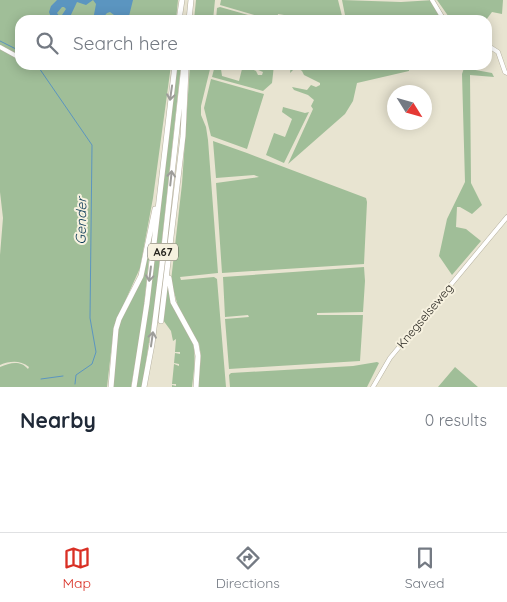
<!DOCTYPE html>
<style>
body{margin:0;font-family:Quicksand,sans-serif;background:#f6f6f7;color:#1f2937}
.compass{position:absolute;left:387px;top:85px;width:45px;height:45px;border-radius:50%;background:#fff;box-shadow:0 2px 12px #0003;rotate:127deg}
.list{margin:0;padding:0;list-style:none}
h2{display:flex;justify-content:space-between;align-items:center;height:65px;margin:0;padding:0 20px;font-size:21px}
h2 small{font-size:16px;font-weight:400;color:#747a83}
.icon{flex:none;width:28px;height:28px;fill:none;stroke:currentColor;stroke-width:2;stroke-linecap:round;stroke-linejoin:round}
.map{position:relative;flex:none;width:507px;height:387px;overflow:hidden}
.search{position:absolute;background:#fff;box-shadow:0 2px 12px #0003;left:15px;right:15px;top:15px;height:55px;display:flex;align-items:center;gap:12px;box-sizing:border-box;padding:0 18px;border-radius:15px;color:#747a83;font-size:19px}
.sheet{height:145px;background:#fff}
nav{display:flex;justify-content:space-around;align-items:center;box-sizing:border-box;height:70px;border-top:1px solid #e0e1e3;background:#fff;font-size:14px;color:#747a83}
nav a{display:grid;justify-items:center;gap:2px}
nav .on{color:#d93025}
.map>svg:first-child{display:block}
.green{fill:#a0be98}
.water{fill:#5b95c0}
.lines{fill:none;stroke-linecap:round;stroke-linejoin:round}
.stream{stroke:#5b95c0;stroke-width:1}
.minor-casing{stroke:#b6b1a0;stroke-width:5}
.highway-casing{stroke:#b6b1a0;stroke-width:6}
.minor{stroke:#fff;stroke-width:4}
.highway{stroke:#fff;stroke-width:5}
.oneway{stroke:#9e9d9a}
.labels{text-anchor:middle;stroke-width:4;stroke-linejoin:round;paint-order:stroke}
.shield{fill:#f6f1df;stroke:#656259;stroke-width:1}
.shield-label{font-size:11px;font-weight:bold;fill:#27251f}
.street-label{font-size:12px;fill:#27251f;stroke:#f6f1df}
.water-label{font-size:14px;font-style:italic;fill:#063654;stroke:#f6f1df}
</style>
<div class="map">
<svg width="507" height="387" viewBox="0 0 507 387">
<rect width="100%" height="100%" fill="#e8e4d1"/>
<!-- green -->
<path class="green" d="M0,0H178L176,20H20V65H171L153,198L140,268L114,326L107,387H0V367C10,363 20,360 28,369L29,367C20,360 10,361 0,365V255L3,218L0,192Z
M196,0H215L213,20H194Z
M221,0H338L343,20H315L278,14L277,20H271L220,5Z
M342,0L401,2L434,0L447,20H346Z
M437,0H503L502,14L492,12L486,20H451Z
M220,7L266,20H216L217,8Z
M176,65H181L155,304L142,387H136L149,303Z
M190,65H211L201,106V115L206,127L208,140L218,273L180,277L181,280L214,277L217,279L226,387H198L201,356L199,344L179,310L171,281L182,184Z
M215,65H222L221,69L222,76L239,81L243,65L256,71L258,75H262L263,72L246,65H274L272,83L263,91L212,77Z
M291,65H409V71L357,83L353,101L345,114L288,164L313,109L311,106L314,100L308,95L294,90L292,87L307,90L311,85L316,87L320,85V83L304,75L302,71L296,67L290,73Z
M465,65H471L470,69L492,73L494,77L470,75L471,183L482,205L472,214L460,207H457L456,227L466,229L481,241L452,275L439,256L447,219L465,182L462,74Z
M211,79L264,94L247,149L211,136L204,108Z
M283,107L305,113L309,112L284,163L266,155L274,133L285,137L292,119L282,112Z
M213,141L247,153L366,198L367,202L364,264L222,273L216,183L259,177L254,175L216,178Z
M152,231L142,323L131,387H112L117,333L120,320L134,295Z
M364,267L365,281L363,312L317,313V315H363L360,361L229,369L225,319L249,317L248,315L225,317L223,277Z
M168,282C170,302 185,318 191,336C197,353 194,370 192,387H172V385L176,386V384H172L174,364L179,366V364L174,363L175,353L180,354V352H175L176,339L173,341L171,331L163,320Z
M377,362L379,363L367,387H230L229,375L231,373L353,366Z
M455,367L478,387H438Z"/>
<!-- water -->
<path class="water" d="M57,0H133L128,20H123L118,16L116,20H113L114,15L110,12L107,13L101,20H93L96,4L93,0L86,5L77,2L69,19L67,20L62,15L66,9L64,7H62L57,13L62,20H52L49,12L51,6Z"/>
<g class="lines">
<!-- stream -->
<path class="stream" d="M0,41L20,51
M37,65L92,145L90,318L96,352L92,364L76,375L75,384
M41,379L63,376"/>
<!-- minor casing -->
<g class="minor-casing">
<path id="minor" d="M432,0L444,20
M487,45L498,52L505,72L507,73
M0,47L20,58
M373,387L390,358L507,217"/>
</g>
<!-- highway casing -->
<g class="highway-casing">
<path id="highway" d="M179,20L182,0
M189,20L191,0
M169,278L173,302L196,344L198,356L196,387
M161,321L183,136L186,70
M111,387L116,329L119,319L141,276L155,209
M134,387L147,303L175,65
M144,387L152,344L162,265L184,65"/>
</g>
<!-- minor -->
<use href="#minor" class="minor"/>
<!-- highway -->
<use href="#highway" class="highway"/>
</g>
<!-- one-way arrows -->
<defs><path id="oneway-shaft" d="M-6 0H5M1.5-3L5.5 0L1.5 3" fill="none" stroke-width="1.6" stroke-linecap="round" stroke-linejoin="round" transform="scale(1.25)"/></defs>
<g class="oneway">
<use href="#oneway-shaft" transform="translate(171 93) rotate(98)"/>
<use href="#oneway-shaft" transform="translate(171 178) rotate(-84)"/>
<use href="#oneway-shaft" transform="translate(150 274) rotate(97)"/>
<use href="#oneway-shaft" transform="translate(152 339) rotate(-82)"/>
</g>
<g class="labels">
<!-- shield labels -->
<rect class="shield" x="148" y="243.5" width="30" height="17" rx="4"/>
<g class="shield-label">
<text x="163" y="256">A67</text>
</g>
<!-- street labels -->
<g class="street-label">
<text transform="translate(425 316) rotate(-50)" y="4">Knegselseweg</text>
</g>
<!-- water labels -->
<g class="water-label">
<text transform="translate(81 221) rotate(-89)" y="5">Gender</text>
</g>
</g>
</svg>
<svg class="compass" viewBox="-18 -18 36 36"><path d="M0-13l5 13h-10z" fill="#e53935"/><path d="M0 13l5-13h-10z" fill="#747a83"/></svg>
<div class="search"><svg class="icon" aria-label="search" viewBox="0 0 24 24"><circle cx="10" cy="10" r="6"/><path d="M15 15l6 6"/></svg>Search here</div>
</div>
<section class="sheet">
<h2>Nearby<small>0 results</small></h2>
<ul class="list">
</ul>
</section>
<nav>
<a class="on"><svg class="icon" aria-label="map" viewBox="0 0 24 24"><path d="M3 6l6-2 6 2 6-2v14l-6 2-6-2-6 2zM9 4v14M15 6v14"/></svg>Map</a>
<a><svg class="icon" aria-label="directions" viewBox="0 0 24 24"><path d="M12 3l9 9-9 9-9-9zM9 14v-3h6M13 9l2 2-2 2"/></svg>Directions</a>
<a><svg class="icon" aria-label="saved" viewBox="0 0 24 24"><path d="M7 4h10v16l-5-4-5 4z"/></svg>Saved</a>
</nav>
